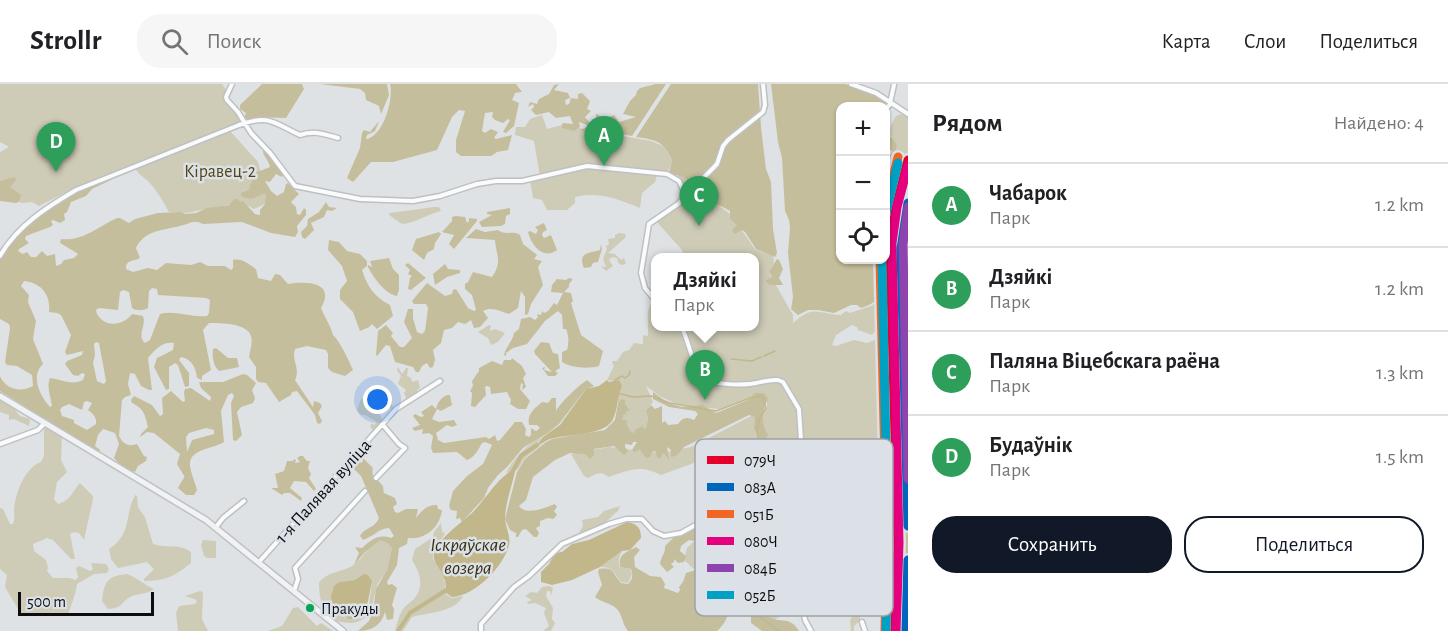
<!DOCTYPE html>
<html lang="ru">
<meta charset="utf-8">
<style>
body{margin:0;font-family:"Alegreya Sans",sans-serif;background:#f6f6f6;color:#202124}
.controls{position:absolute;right:18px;top:18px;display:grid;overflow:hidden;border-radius:12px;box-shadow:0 2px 4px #0004}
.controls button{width:54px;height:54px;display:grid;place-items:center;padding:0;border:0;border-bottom:2px solid #e0e0e0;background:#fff;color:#202124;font:30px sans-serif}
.scale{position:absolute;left:18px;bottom:15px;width:136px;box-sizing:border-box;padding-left:6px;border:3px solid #0c0d10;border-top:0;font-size:16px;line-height:21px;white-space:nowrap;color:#0c0d10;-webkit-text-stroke:4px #dce1e8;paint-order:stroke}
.you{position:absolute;left:378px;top:316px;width:21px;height:21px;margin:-15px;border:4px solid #fff;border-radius:50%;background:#1a73e8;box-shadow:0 0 0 9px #1a73e833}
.badge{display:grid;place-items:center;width:39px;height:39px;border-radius:50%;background:#111827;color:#fff;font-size:20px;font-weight:700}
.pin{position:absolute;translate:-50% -50px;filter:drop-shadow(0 2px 3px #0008)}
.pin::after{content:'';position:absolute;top:32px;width:21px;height:18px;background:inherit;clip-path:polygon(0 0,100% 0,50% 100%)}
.popup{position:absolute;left:651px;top:169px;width:108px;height:78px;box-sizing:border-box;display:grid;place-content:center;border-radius:12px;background:#fff;filter:drop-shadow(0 2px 4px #0005);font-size:20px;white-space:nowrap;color:#757577}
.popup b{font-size:22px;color:#202124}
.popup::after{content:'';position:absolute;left:50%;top:100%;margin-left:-12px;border:12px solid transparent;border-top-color:#fff}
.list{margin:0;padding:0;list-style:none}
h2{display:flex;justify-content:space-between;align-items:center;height:78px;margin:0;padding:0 24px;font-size:26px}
h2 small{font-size:20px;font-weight:400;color:#757577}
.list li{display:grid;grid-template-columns:39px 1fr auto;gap:18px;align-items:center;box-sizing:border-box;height:84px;padding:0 24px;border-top:2px solid #e0e0e0}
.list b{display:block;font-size:22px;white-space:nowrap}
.list p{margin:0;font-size:20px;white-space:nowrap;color:#757577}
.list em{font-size:20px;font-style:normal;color:#757577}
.actions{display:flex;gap:12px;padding:18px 24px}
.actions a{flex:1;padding:14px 0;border:2px solid #111827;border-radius:24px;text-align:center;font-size:21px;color:#111827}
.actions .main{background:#111827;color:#fff}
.icon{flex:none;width:33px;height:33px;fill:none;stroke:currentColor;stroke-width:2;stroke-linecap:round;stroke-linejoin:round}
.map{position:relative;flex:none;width:908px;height:547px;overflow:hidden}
header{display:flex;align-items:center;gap:36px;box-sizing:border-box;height:84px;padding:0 30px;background:#fff;border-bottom:2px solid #e0e0e0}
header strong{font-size:28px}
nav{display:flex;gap:33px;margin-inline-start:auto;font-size:21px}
.search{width:420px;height:54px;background:#f6f6f6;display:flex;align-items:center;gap:15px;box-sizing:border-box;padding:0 21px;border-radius:24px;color:#757577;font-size:22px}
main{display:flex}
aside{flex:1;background:#fff}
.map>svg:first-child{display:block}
.green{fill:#cecbb7;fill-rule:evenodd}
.forest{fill:#c5be9c;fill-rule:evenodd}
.water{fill:#c1b78b}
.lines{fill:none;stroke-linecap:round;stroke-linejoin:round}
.stream{stroke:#c1b78b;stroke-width:1.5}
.river{stroke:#c1b78b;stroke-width:4}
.minor-casing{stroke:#bec0c3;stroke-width:7}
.major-casing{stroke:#bfc0c1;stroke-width:8}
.minor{stroke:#fafbfb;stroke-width:4}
.major{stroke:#f0f2f5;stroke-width:5}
.rail-casing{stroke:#cacacc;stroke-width:4}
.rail{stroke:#dce1e8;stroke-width:1.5;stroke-dasharray:4.5;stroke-linecap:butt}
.rail-1-casing{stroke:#dce1e8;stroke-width:14}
.rail-2-casing{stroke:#dce1e8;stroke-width:14}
.rail-3-casing{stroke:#dce1e8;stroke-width:14}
.rail-4-casing{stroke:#dce1e8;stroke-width:14}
.rail-5-casing{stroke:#dce1e8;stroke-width:14}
.rail-6-casing{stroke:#dce1e8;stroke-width:14}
.rail-1{stroke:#e4002b;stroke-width:9}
.rail-2{stroke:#0065bd;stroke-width:9}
.rail-3{stroke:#f26522;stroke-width:9}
.rail-4{stroke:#e5007d;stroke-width:9}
.rail-5{stroke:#8e44ad;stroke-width:9}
.rail-6{stroke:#01a1c4;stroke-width:9}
.bus-dot{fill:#00a651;stroke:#dce1e8;stroke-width:2}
.labels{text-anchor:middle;stroke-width:5;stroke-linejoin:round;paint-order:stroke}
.bus-label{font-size:16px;fill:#0c0d10;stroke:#dce1e8;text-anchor:start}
.park-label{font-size:18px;fill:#524714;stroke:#dce1e8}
.street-label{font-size:18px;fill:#0c0d10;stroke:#dce1e8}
.water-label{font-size:20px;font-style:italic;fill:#373012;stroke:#dce1e8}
.key{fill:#dce1e8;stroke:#9ea1a7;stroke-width:1.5}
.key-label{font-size:16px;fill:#0c0d10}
</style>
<header>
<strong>Strollr</strong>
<div class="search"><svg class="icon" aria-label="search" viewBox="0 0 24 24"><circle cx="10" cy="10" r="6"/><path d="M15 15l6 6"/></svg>Поиск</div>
<nav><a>Карта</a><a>Слои</a><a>Поделиться</a></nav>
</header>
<main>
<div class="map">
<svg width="908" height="547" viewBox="0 0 908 547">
<rect width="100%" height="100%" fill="#dfe2e5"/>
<!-- green -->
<path class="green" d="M0,0H222L227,7L226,16L237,29L241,38L76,103L39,122L32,118L21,119L0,96V68L9,63L0,58Z
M901,30L908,33V68L907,73L901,76L895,72L897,61C886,51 889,43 896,32Z
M542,31L547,45L562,41L651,57L665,63L672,76L668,89L658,88L655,98L642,109L640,124C619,115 597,107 575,113V119L567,126H547L542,116L533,114L530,96L540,93L534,57L515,51L516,43H525L530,35Z
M230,47L258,78L269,118L254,125L241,118L186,129L169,128C163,117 157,107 149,98C144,93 139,91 135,84Z
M681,91L693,99L688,110L704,119L718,121L730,130L755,165L773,172L774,179L769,189L793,231V239C814,220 818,230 841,231L846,227L850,229L871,222L881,215V244L877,245L872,251L858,246L857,243L852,241L836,251L832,261L836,262L854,256L867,259L877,255C896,276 867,309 887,331L886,498H878L885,500L884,502L874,501L877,504L872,508L869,525L860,533V537L854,542V547H851L850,536L856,527L852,526L851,520L844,513H839L835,509H831L825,515L816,513L770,538L725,479L728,463L748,449H745L751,444L740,450L734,445C722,456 709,466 705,482L695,486L684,476L687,464L701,451L713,426L720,418L751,394L745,384L743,375C731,379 723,380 713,372L661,391C639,380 630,386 608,393C600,386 596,390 588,394L584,392L571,370L609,363L660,369L691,363L767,324V317L761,311L748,314L719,325L689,322L675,319L661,313L646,302L653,318L646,326L648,335L646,345H639L635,349L630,348L628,340L622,336L624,330H627L626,327L629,324L626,323L621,315L618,319V307L613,297L607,296L614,282L612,279L613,277H617L623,268L629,266L634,259L643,260V251L648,252C649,240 644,223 655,216L656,242H754V174L684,173L682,166L656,137L685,114L681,99L677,93Z
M434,123H439L441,127C427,130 416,139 402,140L389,131L390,129Z
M619,149L626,150L625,154L608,169L615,170L621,176L624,174L626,180L621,181L618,178L617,174L612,173L609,176L613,182L606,187L601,182L606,183L603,175L607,165L606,162L609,160L608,155L615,154V151Z
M489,241L491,242L490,247L495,245L505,249L498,258L491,261L488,254L478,248Z
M398,283L402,290L406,284H408L407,292L411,294L412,298L418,296L420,304L417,306V310L407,316L404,309L406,306L398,300L401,292L397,286Z
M376,305H381L387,311L394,325L392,328L383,310L381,311L385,320L380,323V331L383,337L374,348L370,342L372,339L374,341L377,338L365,331H361L357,326L361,315H363L365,321L368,323L372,317L371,309Z
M0,315L11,321L20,332L30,335L29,342L14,335L9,336V331L0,328Z
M47,344L62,352L61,376L67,388L57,398L54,415L58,420C70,417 73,407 80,399L93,412V415L84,456L79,449L74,448L70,450L75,475H71L53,456L47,454L33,460L34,467L46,476L48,484L47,487L53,494H69L76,496L78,493L76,484L79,482L90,487L93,485L91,479L106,480L109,485L107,489L94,490L77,500C76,510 71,521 68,531C52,533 37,528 21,530L5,503L7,491L0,485V424L3,425L10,440H13C15,435 14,431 14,426C15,410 25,383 41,378L44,372V345Z
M543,353L538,358V361L542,360L524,375L518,385L506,389C513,375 528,359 543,353Z
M135,411L137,412L138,423L145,433L153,460C168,465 179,459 191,468V479C175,492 165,497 144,497V495L154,485L147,478L118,484L111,475L109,465C132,450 124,433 135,411Z
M620,422L618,427C613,430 612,433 608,436C603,440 597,442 591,444L594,445L583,450L579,449L583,442L582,436L598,433L604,427Z
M441,439L442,447L445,450L433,467V475L444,493L446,510L452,514L463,512C456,528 427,529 412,533L403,547H395C397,540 399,531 403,525C406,521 410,519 414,515C425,502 420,489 412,476L415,465L433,453L434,448Z
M203,456L216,457V474H207L204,472L201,461Z
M380,456L387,459L392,464C390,471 389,479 387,486C384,492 379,496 377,502C371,525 370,547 333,536C322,526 319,514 319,499C328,486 345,489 356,479C366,471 366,463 380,456ZM355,496L372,497L369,520L345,534L333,524L339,498Z
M622,467L619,474V483L630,485L632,490L628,499L621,498C614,489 614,483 600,483Z
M127,490C138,494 144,501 154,505C146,511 137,509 130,513C120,519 123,524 108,525L102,517C104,497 108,492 127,490Z
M549,502L553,504L551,512L550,507H547L546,512L553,524L552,535L555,539L551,547H543L549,542L544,529L546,524L535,519L528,520L527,518L532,516L525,512L531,508L537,509L542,503Z
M200,507L203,508L202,535L208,547H178L176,529L179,522L195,520L197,518L195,515L185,512Z
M298,523L317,542L321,539L333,547H268L282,542L293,524Z"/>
<!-- forest -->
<path class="forest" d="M262,0H302L304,5L286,34L259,33L247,36L244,34L246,29L240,25V21Z
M320,0H387L389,11L381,30L379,22L366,16L365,9L360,5Z
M390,0H516L522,8L515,9L512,16L519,19L514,42L506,49L503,48L510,36L508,35L503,39L495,36L492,33L493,28L485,29L482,47L485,49L491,45L498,48L494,54L496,55L512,51L508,66L497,68L491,72H461L456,68V56L465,27L459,26L452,33L437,66L393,78H371L353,98L347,94L360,64L362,49L364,46L370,48L379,37L375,47L367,51L366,55C383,53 394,15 390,0Z
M559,0L554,6L568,9L570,14L565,16L566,21L569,20L571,14L578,15V10L582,9L590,17L587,25L591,27L585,33L589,38H596V30L599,31L601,36L597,50L591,48L588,52L587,50L589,45L585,48L580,46L590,42L579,38L580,43L574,47L562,44V40L564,39L573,40L570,32L556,34L549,28L536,31L531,26L534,23L533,20L528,23L530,18L537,20L539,15L549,10L554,1Z
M656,0H666L632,52L607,47L603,41L609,33L614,31L619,38L636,33L623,30L630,17L636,11L637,7L640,4Z
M671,0H758L761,43L766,85L771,98L773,145L777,169L775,173L756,165L745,148L742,146L735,150L732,146L737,141L730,135V127C716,118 704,118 688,108L694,99L683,93L669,89L672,76C664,57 656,56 636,53Z
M771,0H845L878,12L888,21L886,24L840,22V176H882L884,213C875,216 870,222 861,224L857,221H851L834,229L818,226H808L798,231L791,225L793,213L788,169L790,144L789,136L785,127L782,74L778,58Z
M891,53L897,61L895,72L901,76L897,86L887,140L886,120L892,87H889L892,78L890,72L892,67L886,63V57Z
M263,65C270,69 278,83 283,91L282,93L276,90L270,98L265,97L271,107L277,112L284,108L286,100L288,99L299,110L291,118L296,123L297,130L300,131L304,124L306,126V131L297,142L298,148L295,153L271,149L242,138L203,140L198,138H192C173,147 146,142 136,164L140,174C133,178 126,175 126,185L133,188L148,184L157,186L166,179L191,181L200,178L208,182H225L231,186L233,184V176C242,174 248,180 256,185L258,194L271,197L275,190L280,191L288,200C307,197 336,198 321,224C325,234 331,242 333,251C341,259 348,275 353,286L345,292L332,288L328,284V270L326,266L307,262L295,265C291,277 301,284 295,296L313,323L314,317L320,319L322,322L318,329L322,337L320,340L317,339L315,331L297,307L292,308L291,311L279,318L266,299L258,298L256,295V283L249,273C250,266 253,259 251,252C247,239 221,239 209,239L203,246L211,286L202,292V296L197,294C196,284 192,275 181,273L179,276L189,289V302L185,303L178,281L175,279L169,283V305L166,306L154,283L157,274L173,266L174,259C162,257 155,266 148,274L152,306H149L141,302L135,290L130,289L128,300L131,311L125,313L122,316L119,352C123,360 128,363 137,360L144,372L147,373L146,377L138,382L135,388L122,383L114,374L119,360L115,349L103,345L98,351L95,362L100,366L99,368L0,307V292C5,305 21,309 33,302L32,291L17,282L7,281L5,278L10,244L9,240L0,235V176C11,154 31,140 48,124L51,125L63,115L74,111L75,108L110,94L111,96L92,105L86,112L71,118L67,128L64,130L65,136L60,139L53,136L51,137L53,141L50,143L26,152L25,155L29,159L19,165L18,167L23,170L27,168L31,173H36L42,167L47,172L55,170L56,182L61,180L64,176L74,174L78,170C77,169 62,160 60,159L61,155C82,158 99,142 117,134H120L129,139L135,135L158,129L181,128L185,130L196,129L207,124L229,121L234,115H237L241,118L243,117L255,130L260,131V126L265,120L266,109C255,112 255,118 241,112V109L249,106L250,100L252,99V90L270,83C269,76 262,72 263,65ZM24,197C41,199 51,210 49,228L57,229L61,231L71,251L65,268L67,271L83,267L82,271L67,277L65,280L73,291L78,292L82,289L85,290L83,296C71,302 61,295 50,294C46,303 51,313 52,322L50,323C40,312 30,292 43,280L33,255L36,237L28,218L29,211L21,202ZM152,204L157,205L158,211L206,214L210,216L209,229L207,232C191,234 175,226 160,230L150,256L145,259C136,251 147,242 143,232L132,230C123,242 105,244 97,230L96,226L99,224L118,226L120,208L123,206L129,208L132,224C136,227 143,227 148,224L149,207ZM96,258L99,259L106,297L104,300L97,297L93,279L95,271L94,260ZM87,317L92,319L88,326C93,330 97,333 96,340L87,346L74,339V336L62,332L60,326L62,323L69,320L82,326L84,318Z
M15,93L16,96L10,103L21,111L19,118L16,119L0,117V97Z
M326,118L329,123L337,124L332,127L327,126L324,133L311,139L314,146L305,155L302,153L301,148L307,142L308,135L319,128Z
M510,124V130L506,132L505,140L501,142L482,143L479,138L492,131L487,130V128Z
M456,132L465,133L467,139L469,137V134L477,135V137L454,165L449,160L454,151L442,148L452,137V133Z
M544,139L547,146L543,148L542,151L544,154L551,151L557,166C544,176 532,163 528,148L530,147L536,150L538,146L535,143Z
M476,145L485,148L498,146C506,152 513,146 520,151L523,160L537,171L534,175L542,177L538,183L543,201L531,220L528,230L525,231V213L521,207L518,224L509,230C500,227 491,222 483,227L488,234L480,243L474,244L471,236L465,240L458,238L452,244L444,246L441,259L433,266L435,276L433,283L430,284L427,279L422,282L419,288H416L413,283L395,278L390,262L386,261L377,272L376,271L378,247L386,241L393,249L391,252L400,263H404L412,254L404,238L408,225H413V234L417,248L422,250L425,247L428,224L426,220H414L412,217L427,199L445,212L452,210L453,206L456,205L468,224L474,227L476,226L472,211L465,205V200L468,198L473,188L492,193C503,177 496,172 495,156L466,154Z
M439,148L441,150L435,159L434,165L427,169L424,176L412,166L416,155Z
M329,156L339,158L347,167L360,170L367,177V182L362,186C368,204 374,212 390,221L393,232L377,245L372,240L369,243L360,247L353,228L340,215V206L347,197L342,182L328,166Z
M899,159L901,163L903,194L907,206C903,218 892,218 901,235L908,237V260L904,259L908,268V316H900L895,255L894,216L897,212C888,198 894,172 899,159Z
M601,160L602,165L598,178L593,179L591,183L584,184C577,168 590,169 600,166Z
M389,174L393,185L399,191V206L397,212C385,210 373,193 368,183V181L372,183L370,177Z
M777,175L779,176L783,185L779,194L783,201H770L766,198V196L772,193L769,188Z
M408,179L426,194L411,206L408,205L410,194L412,192L408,190L410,186L405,181Z
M445,180L448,185L460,186V189L447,193L435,201L433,190Z
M569,194L573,195L569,200V203L564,208L571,209L573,217L571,219L581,251L603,267L599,282C589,285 571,284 562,278V268L567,266C569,259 569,252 566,245H563L562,231L558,227L545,237L527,260L513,264L506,269V272L504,271C506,262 513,257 514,249L519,245L521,235L530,233L535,236L538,233L537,230L541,231L542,227L544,229L548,227L554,219L557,221L563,209L551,208L552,201L557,195L566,196Z
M541,258L549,259L553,269L558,270L560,284L555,287L558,289L555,292H548L542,284L545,283L544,286L552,288L535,270L534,267Z
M216,264L228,274H237L239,283L219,287C213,282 212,272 213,265Z
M512,274L522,282L526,290L523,294L526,303L522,306L523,300L521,299L520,305L530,317L526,325H518L510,320L511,316L507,308L491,310L490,303L487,302L485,303L486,311L475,323L471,322L472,309L470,307L473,302L472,297L479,287V284L492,277L502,281L504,276H511Z
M243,290L247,291L256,299L252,306L255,314L253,319L241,323L237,328L242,351L236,357L233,356L231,319L234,312L232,309L228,311L221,327L224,358C213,365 188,365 190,382C191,390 195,398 197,406L194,411H186L178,404C186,388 187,398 177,380L180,370L154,349L147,348L140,353L141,350L148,343C145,330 144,325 132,319L131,316L134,312L152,321L160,332L163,330L162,314L171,307L183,318L185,317L184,308L185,305L191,304L210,317L211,313L201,304L199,298H223ZM206,344L214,346V350L192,356L187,368L186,353L189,349Z
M587,296L594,302L585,306L559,340L548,349L523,364L507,383L498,391L488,404L484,414L462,438L460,434L456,435L457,427L451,426L449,422L453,407L467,392L483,380L492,361L485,358L482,359C478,366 475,373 467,376L457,368L433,369L431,364L433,352L429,349L422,350L423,345L415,347L412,344L420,341L413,332L415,330L421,333L424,332L421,328L432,321L436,325C437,319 443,310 450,311L452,321L441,327L437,325L432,335L439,338L454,336L457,341L452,343L447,341L436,349L438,356L444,359L486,353L489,355L495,351L497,357L500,356L515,338H522L526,345L525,351L529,353L531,351V344L536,347L540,344L537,341H529C527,330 534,325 542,318L548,319L552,314H556V327C561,318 578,302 587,296Z
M653,308L668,319L682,323L702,321L716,329L748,316L755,309H764L768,315C762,327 760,339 768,351L764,357L769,358L772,365L770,367L772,379L792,377L793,383L788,387L794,390L800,404L798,408L801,406L802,408L797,418H794L793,413L796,405L792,397L793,394L784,388L788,380L780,381L769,385V381L766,385L767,379L765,377L757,376L752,360L757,354V349L754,345L755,333L749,331L684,363C680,368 678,372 671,373V366L667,363L669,376L664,369L662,370L661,374H658L655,367L652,368L650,373L646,374L640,366L635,368L632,366L637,358H633L632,361L625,360V363L628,367L624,371L614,362L594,365V371L590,375L585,370L570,369L555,376L533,393L526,416L519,422C527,432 544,424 555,420L557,423L554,427L557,431L553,435L548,434L540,437V442L536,444L539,449L537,453H534L526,445L522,446L518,453H516V449L510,446L505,435L517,388L525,375L546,358L552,355L605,346L615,336L618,319L621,315L625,316V320L630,326L626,328L627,331L624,330L622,336H626L630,347L634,349L635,346L642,342L645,345L646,344L648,335L646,326L651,321L655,325L662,322V339L665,337L668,341L678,340C682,334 687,332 694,336L698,330L695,327L669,323L653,315Z
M300,372H303L307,377H310L308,384L311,390L309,394L316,405L314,407L306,398L294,397L290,404L302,414L301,417L290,409H284L282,411L271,404H278L275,390L284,387L287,377H293L294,375L296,376L295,379L300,378L297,374Z
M362,373L373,384C370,393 378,395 382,401C384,403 383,406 384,409L395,414L397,420L393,423L395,428L398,429L406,425H418L416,434C422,426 427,421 437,421L438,425L442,426C440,443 426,456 408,454L407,460L399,464L397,481L387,498L388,501L392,500L397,504L392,521L394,525L393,535L387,536L385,528C381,542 371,547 358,547L369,537L373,528L376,505L387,486L392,464L387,459L380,456L365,468L354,481L359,469L355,463L362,464C372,455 379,450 391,454L394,452L389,444C379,444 373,453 363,456L360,452C365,443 374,445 379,434L361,392L350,381L354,375L361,379L363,377Z
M885,382L891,399L892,419L890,428L893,467L891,470L893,481L891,521L890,525L886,529L883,527L884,507L879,522H876L880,508L878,505L885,501L883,497L886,494V482L888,481L884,473L887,468V450L885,443L889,421L886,415H883L882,410L878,409L886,407Z
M908,416V493L905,492L904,488C905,466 904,444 906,423L903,421L904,417Z
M742,439L748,444L743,450L748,456L745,462L739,465L738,464V461L743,459L744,457L739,455L734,461L731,460L725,467L734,484L730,492V501C747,504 754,521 766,531C778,541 789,530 799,547H762L751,539V532L738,528L739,525L734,523L728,513L725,515C732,527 727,538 717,547H628C622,540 623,532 617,525C611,519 601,518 595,513L602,501L598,488L599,485C615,483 612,489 621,499L628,500C633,495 633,491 631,485L620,483C618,469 626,469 636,463L640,466L634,473L635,483L650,492L661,493L665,500L664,504L678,509L680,506L679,503L683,498L686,489L699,485L706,486C706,468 721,458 734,448L737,449L742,443Z
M694,444L700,447L694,457L689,456L681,462L680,467L686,472L684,478L678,479L674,475V478L671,480L674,483L667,488L660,480C661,473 666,468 665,462L673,454Z
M908,496V547H902V515L908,510L903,508V502Z"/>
<!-- water -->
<path class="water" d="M607,296L609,298L619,296L622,302C617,312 618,327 612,337C602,352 567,350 550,355C544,357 543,360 537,361L543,353L560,341L586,305L599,302Z
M514,385L515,387C512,402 506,417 505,433C505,442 511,452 509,461C504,482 475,512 452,513L445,508C450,490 431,482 434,469C437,456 462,438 472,429C486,415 496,395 514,385Z
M627,438C637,440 641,443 641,454L630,466L622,467L600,483L572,496L552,501L541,498V488L549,480L555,469L562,468L572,460L589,456Z
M364,490L368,491L372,497L366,527C349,541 350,533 334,528L331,513L334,502L339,498L355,496Z"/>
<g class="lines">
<!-- stream -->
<path class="stream" d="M896,213H908
M881,215L886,214
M764,272L775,267
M731,275L752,277L761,273
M615,296L622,292L625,294L629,291L630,287
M617,309L633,313L651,312L670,319L716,327L750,314L762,312L766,324C764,328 760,332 759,336C755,351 759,372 772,380
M775,380L782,378L789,380L787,389L792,394L798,408L793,417L796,420L788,427L769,428L763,436L765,445L763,447L756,444C746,446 740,451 731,457C689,487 756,530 779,547"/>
<!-- river -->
<path class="river" d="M512,389L521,372L537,361
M398,547L410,529L448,505"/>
<!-- minor casing -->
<g class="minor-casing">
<path id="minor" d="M232,0L226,13L227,16L238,28L251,49L270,69L295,102L360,115L413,117L440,112L477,100L496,97H522L587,82L667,90L679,97L686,112
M851,0L876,9L908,30
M890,19L894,1
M886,25L891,19
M0,172C17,142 47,123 76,106L239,41C269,30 274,39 300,51C314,46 324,50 338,54
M656,217L645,204L641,189L649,140L678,120L717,80L723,62L728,56L763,28L765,21L763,0
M681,242C689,257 692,279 700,291C707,301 739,301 750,300C760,299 769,295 778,296L783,298L799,325L802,373L811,436L806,466L790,483L788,494L793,509L802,520L805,536L811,547
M0,360L38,346L45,339
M376,394L405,364L399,360L383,341
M216,443L223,434L244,417
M259,478L396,325L440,297
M294,507L298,495L295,484L365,407
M862,538L865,547
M481,547V540L514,503L529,492L562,460L609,440L626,435H642L653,447L664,452L681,449L701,438L716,420L732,407L750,396L766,389L776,377L789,368L802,373"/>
</g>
<!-- major casing -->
<g class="major-casing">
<path id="major" d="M0,312L206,436L343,547"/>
</g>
<!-- minor -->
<use href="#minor" class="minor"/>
<!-- major -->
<use href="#major" class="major"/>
<!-- rail casing -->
<g class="rail-casing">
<path id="rail" d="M908,90C899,126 898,167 908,204
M891,230L892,211"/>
</g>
<!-- rail -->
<use href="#rail" class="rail"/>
<!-- rail-1 casing -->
<g class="rail-1-casing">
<path id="rail-1" d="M895,547L898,461L890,164L896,124L908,76"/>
</g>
<!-- rail-2 casing -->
<g class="rail-2-casing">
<path id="rail-2" d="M908,119L901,165L908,442
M906,547L908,476"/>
</g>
<!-- rail-3 casing -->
<g class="rail-3-casing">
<path id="rail-3" d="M886,123L898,73
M880,176L887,461L885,547"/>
</g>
<!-- rail-4 casing -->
<g class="rail-4-casing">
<path id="rail-4" d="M896,547L899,459L892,159L897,123L908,82"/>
</g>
<!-- rail-5 casing -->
<g class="rail-5-casing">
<path id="rail-5" d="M908,123L903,160L908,395"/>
</g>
<!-- rail-6 casing -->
<g class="rail-6-casing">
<path id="rail-6" d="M886,129L898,79
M882,176L888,459L886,547"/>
</g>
<!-- rail-1 -->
<use href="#rail-1" class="rail-1"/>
<!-- rail-2 -->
<use href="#rail-2" class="rail-2"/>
<!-- rail-3 -->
<use href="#rail-3" class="rail-3"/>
<!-- rail-4 -->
<use href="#rail-4" class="rail-4"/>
<!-- rail-5 -->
<use href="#rail-5" class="rail-5"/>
<!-- rail-6 -->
<use href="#rail-6" class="rail-6"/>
</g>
<!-- markers -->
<circle class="bus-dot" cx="310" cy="524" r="5"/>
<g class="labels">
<!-- bus labels -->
<g class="bus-label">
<text x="321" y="530">Пракуды</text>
</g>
<!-- park labels -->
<g class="park-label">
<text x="220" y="93">Кіравец-2</text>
</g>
<!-- street labels -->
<g class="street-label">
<text transform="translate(323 407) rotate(-48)" y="6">1-я Палявая вуліца</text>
</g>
<!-- water labels -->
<g class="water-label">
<text x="468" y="467">Іскраўскае<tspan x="468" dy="23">возера</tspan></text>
</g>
</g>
<!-- legend -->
<rect x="695" y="355" width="198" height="177" rx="9" class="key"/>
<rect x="707" y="372" width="27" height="8" fill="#e4002b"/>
<rect x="707" y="399" width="27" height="8" fill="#0065bd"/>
<rect x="707" y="426" width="27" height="8" fill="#f26522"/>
<rect x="707" y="453" width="27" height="8" fill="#e5007d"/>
<rect x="707" y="480" width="27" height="8" fill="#8e44ad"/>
<rect x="707" y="507" width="27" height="8" fill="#01a1c4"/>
<g class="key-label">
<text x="744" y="382">079Ч</text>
<text x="744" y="409">083А</text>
<text x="744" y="436">051Б</text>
<text x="744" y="463">080Ч</text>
<text x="744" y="490">084Б</text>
<text x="744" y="517">052Б</text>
</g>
</svg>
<div class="controls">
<button>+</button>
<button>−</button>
<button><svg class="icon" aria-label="locate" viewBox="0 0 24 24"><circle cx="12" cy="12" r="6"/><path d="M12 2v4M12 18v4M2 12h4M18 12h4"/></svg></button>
</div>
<div class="scale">500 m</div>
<div class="you"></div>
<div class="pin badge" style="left:604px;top:82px;background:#2e9e5b">A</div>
<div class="pin badge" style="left:705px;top:316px;background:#2e9e5b">B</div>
<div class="popup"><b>Дзяйкі</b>Парк</div>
<div class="pin badge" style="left:699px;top:142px;background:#2e9e5b">C</div>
<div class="pin badge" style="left:56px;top:88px;background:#2e9e5b">D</div>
</div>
<aside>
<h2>Рядом<small>Найдено: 4</small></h2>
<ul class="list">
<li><span class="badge" style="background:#2e9e5b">A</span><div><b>Чабарок</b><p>Парк</p></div><em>1.2 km</em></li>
<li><span class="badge" style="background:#2e9e5b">B</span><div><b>Дзяйкі</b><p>Парк</p></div><em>1.2 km</em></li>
<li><span class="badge" style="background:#2e9e5b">C</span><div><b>Паляна Віцебскага раёна</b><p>Парк</p></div><em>1.3 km</em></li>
<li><span class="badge" style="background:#2e9e5b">D</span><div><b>Будаўнік</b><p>Парк</p></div><em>1.5 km</em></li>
</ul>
<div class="actions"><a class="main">Сохранить</a><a>Поделиться</a></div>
</aside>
</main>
